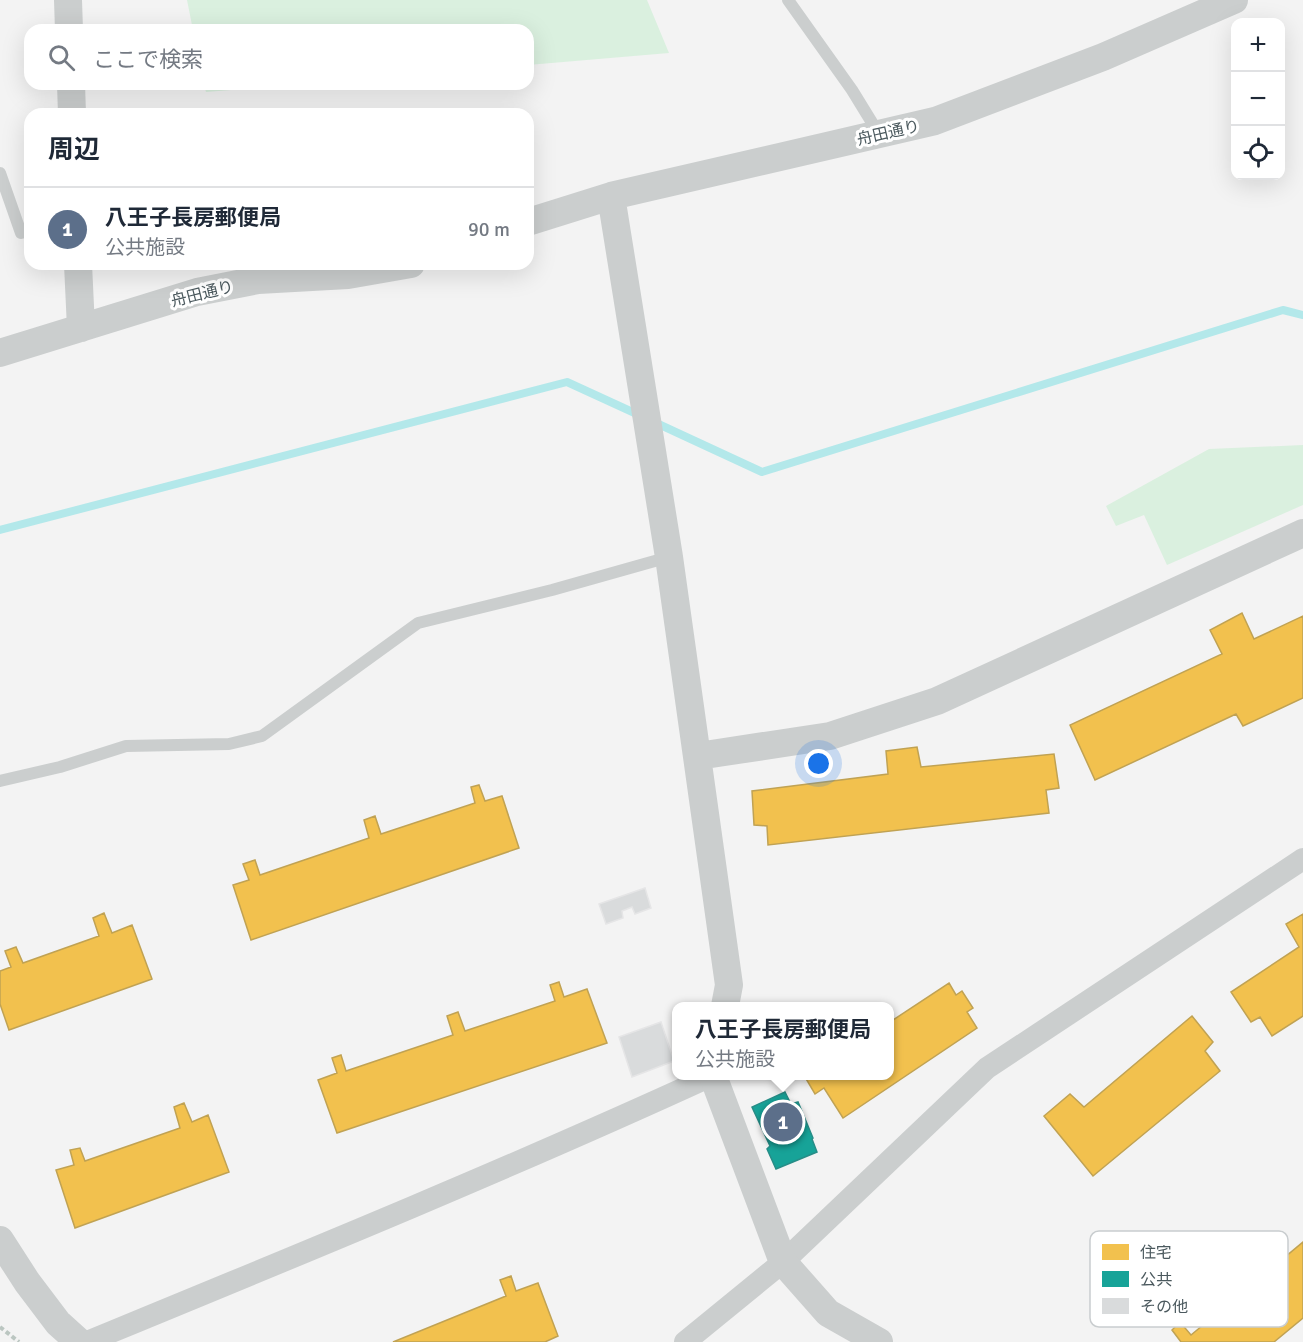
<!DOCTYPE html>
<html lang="ja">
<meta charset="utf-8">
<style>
body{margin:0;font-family:Signika,"Noto Sans JP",sans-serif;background:#f2f2f3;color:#1f2937}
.controls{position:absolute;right:18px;top:18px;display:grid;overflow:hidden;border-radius:12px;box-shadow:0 6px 24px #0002}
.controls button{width:54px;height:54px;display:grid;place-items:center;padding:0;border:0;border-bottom:2px solid #e0e1e3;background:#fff;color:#1f2937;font:30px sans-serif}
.you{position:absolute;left:819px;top:764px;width:21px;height:21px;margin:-15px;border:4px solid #fff;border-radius:50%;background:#1a73e8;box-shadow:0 0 0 9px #1a73e833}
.badge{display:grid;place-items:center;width:39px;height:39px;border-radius:50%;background:#7c3aed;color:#fff;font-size:20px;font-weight:700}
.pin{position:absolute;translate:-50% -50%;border:3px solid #fff;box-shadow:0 2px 6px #0006}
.popup{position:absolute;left:672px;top:1002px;width:222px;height:78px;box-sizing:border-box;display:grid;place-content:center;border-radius:12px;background:#fff;filter:drop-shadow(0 2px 4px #0005);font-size:20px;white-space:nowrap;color:#747a83}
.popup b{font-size:22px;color:#1f2937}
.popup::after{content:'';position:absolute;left:50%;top:100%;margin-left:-12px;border:12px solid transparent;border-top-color:#fff}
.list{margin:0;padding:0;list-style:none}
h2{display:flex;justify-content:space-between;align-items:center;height:78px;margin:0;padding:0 24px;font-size:26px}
h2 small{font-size:20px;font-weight:400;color:#747a83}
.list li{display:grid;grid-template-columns:39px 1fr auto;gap:18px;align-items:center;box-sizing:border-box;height:84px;padding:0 24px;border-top:2px solid #e0e1e3}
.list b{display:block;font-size:22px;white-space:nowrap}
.list p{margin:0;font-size:20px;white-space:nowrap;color:#747a83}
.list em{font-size:20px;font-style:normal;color:#747a83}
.icon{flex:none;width:33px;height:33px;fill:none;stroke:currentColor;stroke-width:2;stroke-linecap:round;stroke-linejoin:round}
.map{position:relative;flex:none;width:1303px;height:1342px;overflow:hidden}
.search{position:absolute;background:#fff;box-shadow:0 6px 24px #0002;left:24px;top:24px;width:510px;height:66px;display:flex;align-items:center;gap:15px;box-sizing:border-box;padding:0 21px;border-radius:18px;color:#747a83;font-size:22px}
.panel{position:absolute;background:#fff;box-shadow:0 6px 24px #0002;left:24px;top:108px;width:510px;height:162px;border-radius:18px}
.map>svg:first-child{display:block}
.green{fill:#daf0df}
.homes{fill:#f2c14e;stroke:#c0a253;stroke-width:1.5}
.public{fill:#17a398;stroke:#278d87;stroke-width:1.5}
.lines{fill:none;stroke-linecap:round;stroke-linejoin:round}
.stream{stroke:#b3e8ea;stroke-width:8}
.building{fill:#d9dbdc;stroke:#e5e5e6;stroke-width:1.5}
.path{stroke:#bbc6c1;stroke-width:4;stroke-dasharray:4.5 3;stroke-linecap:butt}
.service{stroke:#cbcece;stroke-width:12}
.minor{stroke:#cbcece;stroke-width:22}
.tertiary{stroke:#cbcece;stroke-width:28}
.labels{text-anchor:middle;stroke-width:6;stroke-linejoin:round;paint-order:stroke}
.street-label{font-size:16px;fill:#4b595e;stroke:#fff}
.key{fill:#fff;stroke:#c9cdcf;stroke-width:1.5}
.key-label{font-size:16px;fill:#4b595e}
</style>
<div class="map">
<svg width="1303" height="1342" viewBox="0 0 1303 1342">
<rect width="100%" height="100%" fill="#f3f3f3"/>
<!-- green -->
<path class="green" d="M187,0H647L669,53L528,65V30H193Z
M204,84H303L206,92Z
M1303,445V505L1167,565L1144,515L1116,526L1106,506L1209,449Z"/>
<!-- homes -->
<path class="homes" d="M1242,613L1254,639L1303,616V698L1243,726L1236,714L1095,780L1070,725L1222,654L1210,630Z
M917,747L921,767L1054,754L1059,788L1046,790L1049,813L768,845L767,826L754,825L752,791L888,774L886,751Z
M479,785L485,801L502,796L519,848L251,940L233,885L249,880L243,864L255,860L260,875L369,838L364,820L375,816L381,834L475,803L471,787Z
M104,913L112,933L132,925L152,979L9,1030L0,1004V971L11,967L5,951L16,947L23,963L99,936L93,918Z
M1303,914V1016L1272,1036L1260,1017L1251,1022L1231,992L1299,947L1286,924Z
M559,982L564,997L587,989L607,1043L337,1133L318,1080L337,1073L332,1058L341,1055L346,1071L453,1035L447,1016L458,1012L465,1031L555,1001L550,985Z
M949,983L956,995L962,991L973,1008L967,1012L977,1028L843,1118L824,1088L815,1094L805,1077L807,1076H890V1022Z
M1192,1016L1213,1042L1205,1051L1220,1071L1093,1176L1044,1116L1070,1094L1084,1107Z
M184,1103L192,1122L208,1115L229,1172L75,1228L56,1170L74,1165L70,1150L80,1148L85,1161L180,1128L174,1107Z
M1303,1242V1318L1274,1342H1181L1172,1330L1180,1322L1191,1335Z
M511,1276L516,1291L538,1283L558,1336L545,1342H393L506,1296L500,1280Z"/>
<!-- public -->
<path class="public" d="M785,1092L791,1104L798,1102L813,1138L812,1139L817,1152L776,1169L767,1149L770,1146L752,1107Z"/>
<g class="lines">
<!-- stream -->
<path class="stream" d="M654,422L762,472L1283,310L1303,315
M0,530L567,382L639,415"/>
</g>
<!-- building -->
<path class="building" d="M645,888L651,908L635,914L632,907L622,911L623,918L606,924L599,904Z
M661,1022L674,1061L632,1077L619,1037Z"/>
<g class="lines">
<!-- path -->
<path class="path" d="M0,1327L19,1342"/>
<!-- service -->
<path class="service" d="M788,0L852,90L879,134
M0,173L21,233L30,231
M0,781L60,767L126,746L229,744L262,736L418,623L552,590L669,557"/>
<!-- minor -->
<path class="minor" d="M87,1342C296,1256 506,1170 711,1076
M685,1342L783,1262L987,1068L1303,859"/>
<!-- tertiary -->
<path class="tertiary" d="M68,0L69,30
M71,84L72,114
M611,196L669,557L729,985L725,1006
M528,222L611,196L935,121L1103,57L1234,0
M78,264L81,328
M0,353L197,292L258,280L348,275L411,264
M698,756L830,736L937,701L1303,533
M713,1076L783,1262L828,1313L879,1342
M0,1240L27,1282L58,1323L79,1342"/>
</g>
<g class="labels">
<!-- street labels -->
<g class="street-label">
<text transform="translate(888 132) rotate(-13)" y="6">舟田通り</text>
<text transform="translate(202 293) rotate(-14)" y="6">舟田通り</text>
</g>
</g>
<!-- legend -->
<rect x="1090" y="1231" width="198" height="96" rx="9" class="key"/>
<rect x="1102" y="1244" width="27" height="16" fill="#f2c14e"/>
<rect x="1102" y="1271" width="27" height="16" fill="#17a398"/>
<rect x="1102" y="1298" width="27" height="16" fill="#d9dbdc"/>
<g class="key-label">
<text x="1140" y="1258">住宅</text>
<text x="1140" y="1285">公共</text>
<text x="1140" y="1312">その他</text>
</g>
</svg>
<div class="controls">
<button>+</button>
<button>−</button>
<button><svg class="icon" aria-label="locate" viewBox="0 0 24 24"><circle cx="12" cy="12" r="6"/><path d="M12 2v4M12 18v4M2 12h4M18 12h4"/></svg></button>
</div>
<div class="you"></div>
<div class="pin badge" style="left:783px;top:1122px;background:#5c6f8a">1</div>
<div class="popup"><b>八王子長房郵便局</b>公共施設</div>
<div class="search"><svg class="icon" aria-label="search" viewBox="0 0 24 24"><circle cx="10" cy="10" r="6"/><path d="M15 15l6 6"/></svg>ここで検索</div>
<section class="panel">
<h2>周辺<small></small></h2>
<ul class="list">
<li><span class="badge" style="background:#5c6f8a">1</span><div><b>八王子長房郵便局</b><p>公共施設</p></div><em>90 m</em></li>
</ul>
</section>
</div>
